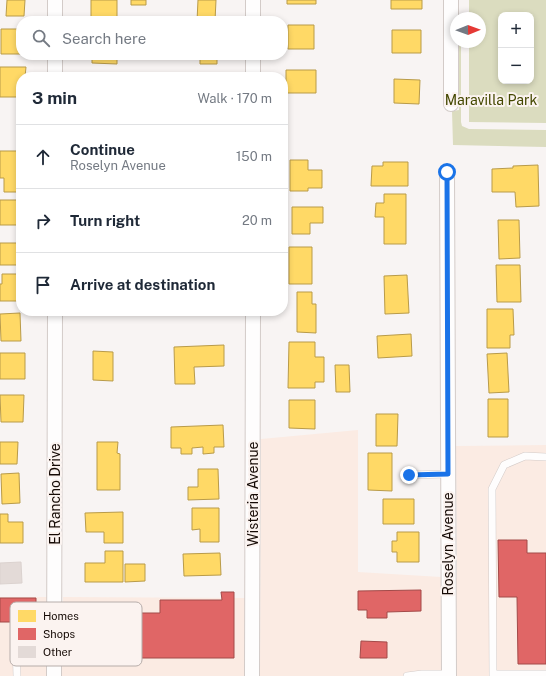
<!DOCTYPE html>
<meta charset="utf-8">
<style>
body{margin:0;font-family:"Public Sans",sans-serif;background:#f2f2f3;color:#1f2937}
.controls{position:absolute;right:12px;top:12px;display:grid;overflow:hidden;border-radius:8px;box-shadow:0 2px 6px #0003}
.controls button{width:36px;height:36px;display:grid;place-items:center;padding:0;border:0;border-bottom:1px solid #e0e1e3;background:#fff;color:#1f2937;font:20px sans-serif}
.compass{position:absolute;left:450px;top:12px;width:36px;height:36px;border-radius:50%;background:#fff;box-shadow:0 2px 6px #0003;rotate:89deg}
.stop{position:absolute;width:12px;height:12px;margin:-9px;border:3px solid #1a73e8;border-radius:50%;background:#fff}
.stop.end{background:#1a73e8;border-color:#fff;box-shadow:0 1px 4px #0008}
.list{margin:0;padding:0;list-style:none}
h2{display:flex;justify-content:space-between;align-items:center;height:52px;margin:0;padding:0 16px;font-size:17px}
h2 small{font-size:13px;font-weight:400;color:#747a83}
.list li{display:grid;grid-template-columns:26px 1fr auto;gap:12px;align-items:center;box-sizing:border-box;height:64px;padding:0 16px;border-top:1px solid #e0e1e3}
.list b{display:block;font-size:15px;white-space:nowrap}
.list p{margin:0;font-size:13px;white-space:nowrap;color:#747a83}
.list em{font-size:13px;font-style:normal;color:#747a83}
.icon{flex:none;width:22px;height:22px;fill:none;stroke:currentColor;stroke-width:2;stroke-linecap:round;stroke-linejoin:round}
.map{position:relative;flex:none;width:546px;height:676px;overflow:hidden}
.search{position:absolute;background:#fff;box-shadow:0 2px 6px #0003;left:16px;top:16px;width:272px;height:44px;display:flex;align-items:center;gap:10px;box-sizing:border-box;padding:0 14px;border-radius:16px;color:#747a83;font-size:15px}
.panel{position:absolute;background:#fff;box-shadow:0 2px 6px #0003;left:16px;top:72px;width:272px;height:244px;border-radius:16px}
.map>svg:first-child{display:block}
.built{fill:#fbebe3}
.green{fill:#dbdcbf;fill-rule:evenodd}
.homes{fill:#ffd966;stroke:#b99b49}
.shops{fill:#e06666;stroke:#a34a49}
.building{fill:#e3dad7;stroke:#dbd2cf}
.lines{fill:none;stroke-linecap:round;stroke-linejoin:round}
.lane-casing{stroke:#d3cbc8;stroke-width:8}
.street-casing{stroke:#d3cbc8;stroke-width:16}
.lane{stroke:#fefdfd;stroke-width:7}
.street{stroke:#fefdfd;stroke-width:14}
.route{stroke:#1a73e8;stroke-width:5}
.labels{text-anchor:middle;stroke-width:4;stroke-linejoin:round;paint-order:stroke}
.park-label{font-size:14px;fill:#444800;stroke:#fbf3f0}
.street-label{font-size:14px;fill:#150a05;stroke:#fbf3f0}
.key{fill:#fbf3f0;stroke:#b6adaa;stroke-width:1}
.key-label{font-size:11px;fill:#150a05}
</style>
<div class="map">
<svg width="546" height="676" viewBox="0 0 546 676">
<rect width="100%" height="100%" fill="#f8f4f3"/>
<!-- built -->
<path class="built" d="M358,430V572L441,577V676H260L261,439Z
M546,445V676H457L456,578H457L456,446Z
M0,597H47V676H0Z
M63,597L245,598V676H62Z"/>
<!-- green -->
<path class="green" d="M469,0H546V123L469,122V42H480V18H469ZM501,15H531V81H501Z
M459,42H461V122L462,126L469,129L546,130V147L453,145L452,111L459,110Z"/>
<!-- homes -->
<path class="homes" d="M7,0H25L24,16H6Z
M91,0H117V20H91Z
M131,0H146V5H131Z
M198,0H216L215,21H197Z
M287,0H316V4H287Z
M391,0H422V9H391Z
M288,25H314V49H288Z
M1,29H21V54H1Z
M392,30H421V53H392Z
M92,55H117V64L92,63Z
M188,55H217V64H200V58H188Z
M0,67H26L25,77H21V97H0Z
M286,70H316V93H286Z
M91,75L116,76V77H91Z
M394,79L420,80L419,104L394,103Z
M0,151H21V192H4V178H0Z
M290,160H308V170H322V188H308V191H290Z
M383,162H408V186H371L372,166H383Z
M538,165L539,206L516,207L515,192H492V169L513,168V166Z
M384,194H406V244H384V217H375L376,203H384Z
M0,200H21V225H0Z
M292,207H323V223H310V234H292Z
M498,220H519L520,258L499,259Z
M0,243H21V265H0Z
M289,247H312V284H289Z
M496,265H520L521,302H497Z
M2,274H18V301H0V284H2Z
M407,275L409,313L385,314L384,276Z
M297,292H312V304H316V333L297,332Z
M487,309H513L514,335H510V348H487Z
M20,313L21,341H1L0,314Z
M411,334L412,356L378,358L377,336Z
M289,342H315V357H324V382H315V388H288Z
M224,345V366L194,367L195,384H175L174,347Z
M93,351L113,352V381L93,380Z
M0,353H25V379H0Z
M507,353L509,392L489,393L487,354Z
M335,365H349L350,392H336Z
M0,395H24L23,422H1Z
M488,399H508V437H488Z
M289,400H315V429L289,428Z
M376,414H398L397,446H376Z
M223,425L224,447H214V453L203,454V447L192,448V454H181V448H171V427Z
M0,442H18L17,464H0Z
M97,442H118L117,453L120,454V490H97Z
M368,453H392V491L368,490Z
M198,469H218L219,499L188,500V487H198Z
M19,473L20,503L2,504L1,474Z
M383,499H414V524H383Z
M192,508H219V542H200V529L192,530Z
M123,512V543H104V532H86L85,513Z
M0,514H8V522H23V543H0Z
M397,532H419V562H397V552H392V541H397Z
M105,551H123V582H85V563H105Z
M220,553L221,575L184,576L183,554Z
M125,564H145V581L125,582Z"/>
<!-- shops -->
<path class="shops" d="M498,540H527V553H546V664H518L517,597H499Z
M421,590V611L387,612V618H367V610H358V591Z
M221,592H234V658H71V613H160V600H222Z
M0,598H36V622H0Z
M361,641L387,642V658H360Z"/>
<!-- building -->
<path class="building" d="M21,562L22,583L0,584V563Z"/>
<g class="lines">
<!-- lane casing -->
<g class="lane-casing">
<path id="lane" d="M409,475L448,474
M16,643L17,676
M493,674H546
M407,676L422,674H449
M493,676L492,489L504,465L525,456L546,457"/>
</g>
<!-- street casing -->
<g class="street-casing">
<path id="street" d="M55,21V0
M253,21V0
M55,77V55
M253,77V55
M451,104V0
M447,172L449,676
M54,676L55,311
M252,676L253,311"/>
</g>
<!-- lane -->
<use href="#lane" class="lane"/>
<!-- street -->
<use href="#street" class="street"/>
</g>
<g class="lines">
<!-- route -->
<path class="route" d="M409,475L448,474L447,172"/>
</g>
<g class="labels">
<!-- park labels -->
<g class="park-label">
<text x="491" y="105">Maravilla Park</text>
</g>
<!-- street labels -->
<g class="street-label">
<text transform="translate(55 494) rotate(-90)" y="5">El Rancho Drive</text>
<text transform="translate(253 494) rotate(-90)" y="5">Wisteria Avenue</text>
<text transform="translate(448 544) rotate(-90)" y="5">Roselyn Avenue</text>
</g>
</g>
<!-- legend -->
<rect x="10" y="602" width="132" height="64" rx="6" class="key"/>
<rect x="18" y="610" width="18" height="12" fill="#ffd966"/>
<rect x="18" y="628" width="18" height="12" fill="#e06666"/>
<rect x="18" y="646" width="18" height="12" fill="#e3dad7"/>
<g class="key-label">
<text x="43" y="620">Homes</text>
<text x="43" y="638">Shops</text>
<text x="43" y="656">Other</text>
</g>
</svg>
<div class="controls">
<button>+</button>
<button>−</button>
</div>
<svg class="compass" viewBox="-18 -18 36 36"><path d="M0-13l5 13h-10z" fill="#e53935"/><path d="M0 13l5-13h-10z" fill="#747a83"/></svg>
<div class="stop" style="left:447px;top:172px"></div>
<div class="stop end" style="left:409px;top:475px"></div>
<div class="search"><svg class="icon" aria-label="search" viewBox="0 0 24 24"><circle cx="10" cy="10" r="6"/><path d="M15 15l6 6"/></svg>Search here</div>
<section class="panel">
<h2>3 min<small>Walk · 170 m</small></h2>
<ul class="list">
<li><svg class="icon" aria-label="ahead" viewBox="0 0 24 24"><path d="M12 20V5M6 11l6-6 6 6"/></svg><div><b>Continue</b><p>Roselyn Avenue</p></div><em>150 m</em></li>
<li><svg class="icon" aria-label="right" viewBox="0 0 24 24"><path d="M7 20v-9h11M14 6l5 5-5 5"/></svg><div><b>Turn right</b></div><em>20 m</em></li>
<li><svg class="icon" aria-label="arrive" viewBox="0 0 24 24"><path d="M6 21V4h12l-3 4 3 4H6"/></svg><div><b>Arrive at destination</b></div></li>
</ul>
</section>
</div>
